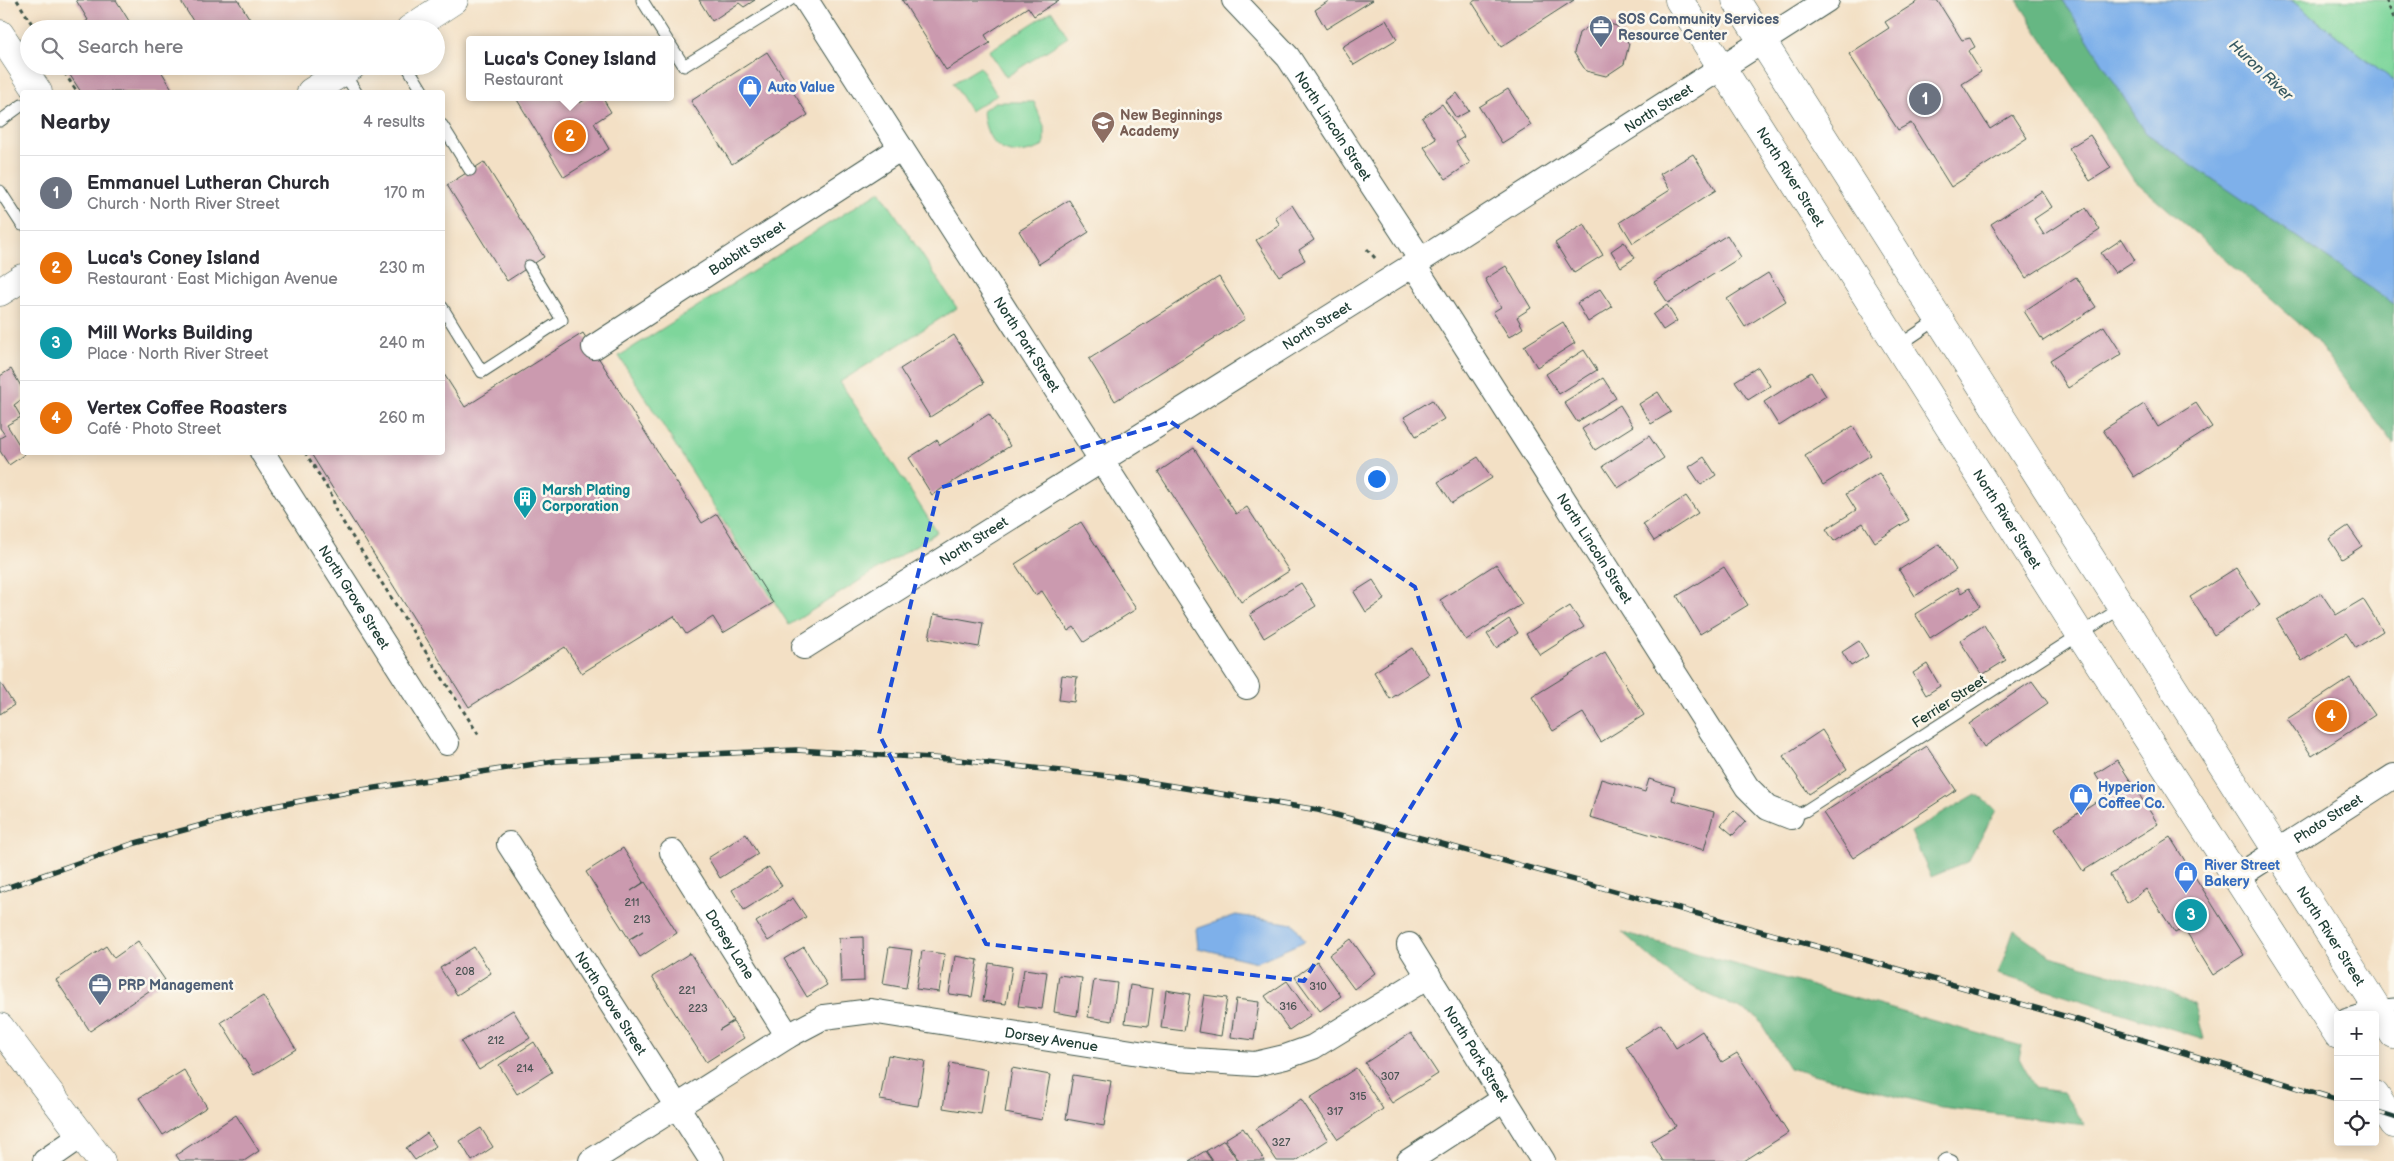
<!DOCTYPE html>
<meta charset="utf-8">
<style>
body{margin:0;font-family:"Balsamiq Sans",sans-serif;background:#f7f7f7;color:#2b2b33}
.controls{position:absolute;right:15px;bottom:15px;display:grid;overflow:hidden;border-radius:5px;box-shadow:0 2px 12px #0003}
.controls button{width:45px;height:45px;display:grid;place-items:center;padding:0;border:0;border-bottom:1px solid #e1e1e2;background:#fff;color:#2b2b33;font:25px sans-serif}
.you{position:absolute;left:1376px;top:478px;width:18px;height:18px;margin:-12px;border:4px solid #fff;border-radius:50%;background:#1a73e8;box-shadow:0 0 0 8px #1a73e833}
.badge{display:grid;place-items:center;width:32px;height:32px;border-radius:50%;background:#ea580c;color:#fff;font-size:16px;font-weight:700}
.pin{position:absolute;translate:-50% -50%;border:2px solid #fff;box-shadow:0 1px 5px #0006}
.popup{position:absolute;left:466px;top:36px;width:208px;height:65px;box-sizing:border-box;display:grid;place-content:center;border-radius:5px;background:#fff;filter:drop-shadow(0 1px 4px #0005);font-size:16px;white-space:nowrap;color:#7c7c81}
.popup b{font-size:19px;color:#2b2b33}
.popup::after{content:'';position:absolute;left:50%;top:100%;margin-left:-10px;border:10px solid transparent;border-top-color:#fff}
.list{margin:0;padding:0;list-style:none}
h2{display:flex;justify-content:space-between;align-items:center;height:65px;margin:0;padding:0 20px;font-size:21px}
h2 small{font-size:16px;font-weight:400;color:#7c7c81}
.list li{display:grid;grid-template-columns:32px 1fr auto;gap:15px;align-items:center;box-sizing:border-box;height:75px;padding:0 20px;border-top:1px solid #e1e1e2}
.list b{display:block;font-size:19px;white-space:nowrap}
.list p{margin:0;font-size:16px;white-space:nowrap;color:#7c7c81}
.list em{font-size:16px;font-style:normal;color:#7c7c81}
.icon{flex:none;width:28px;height:28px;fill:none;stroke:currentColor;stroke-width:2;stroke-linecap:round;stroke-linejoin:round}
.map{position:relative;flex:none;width:2394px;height:1161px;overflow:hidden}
.search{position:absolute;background:#fff;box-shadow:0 2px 12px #0003;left:20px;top:20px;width:425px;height:55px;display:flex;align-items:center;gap:12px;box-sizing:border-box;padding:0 18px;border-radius:28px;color:#7c7c81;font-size:19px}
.panel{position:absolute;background:#fff;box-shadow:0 2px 12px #0003;left:20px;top:90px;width:425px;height:365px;border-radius:5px}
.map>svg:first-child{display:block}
.green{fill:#7ed69b;stroke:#4e8a68}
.forest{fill:#66b783;stroke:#427a5c}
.water{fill:#7eb0ea;stroke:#4e768f}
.building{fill:#cb9aaf}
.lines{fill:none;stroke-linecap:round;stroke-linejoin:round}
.service-casing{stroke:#3f554a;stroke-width:13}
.minor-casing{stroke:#3f554a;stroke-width:26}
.tertiary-casing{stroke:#3f554a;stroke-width:29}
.secondary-casing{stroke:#3f554a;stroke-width:29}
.primary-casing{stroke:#3f554a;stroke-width:29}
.path{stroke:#3f554a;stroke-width:3;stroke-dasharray:4 4;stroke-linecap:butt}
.service{stroke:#fff;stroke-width:11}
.minor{stroke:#fff;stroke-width:24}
.tertiary{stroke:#fff;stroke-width:28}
.secondary{stroke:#fff;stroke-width:28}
.primary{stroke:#fff;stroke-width:28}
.rail-casing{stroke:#1f3d34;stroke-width:5.5}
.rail{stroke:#fbf7ec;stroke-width:4;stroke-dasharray:11;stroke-linecap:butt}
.marked{fill:none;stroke:#1d4ed8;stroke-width:4;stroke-dasharray:10 6;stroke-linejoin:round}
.labels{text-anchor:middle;stroke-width:5;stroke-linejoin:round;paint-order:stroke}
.number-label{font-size:11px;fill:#4a5453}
.service-label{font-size:14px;font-weight:bold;fill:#4e5e75;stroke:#fbf7ec;text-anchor:start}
.shop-label{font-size:14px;font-weight:bold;fill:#366cbe;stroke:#fbf7ec;text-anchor:start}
.street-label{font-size:14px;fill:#1f3d34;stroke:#fbf7ec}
.education-label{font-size:14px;font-weight:bold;fill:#785e54;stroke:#fbf7ec;text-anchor:start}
.culture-label{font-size:14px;font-weight:bold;fill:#0d838f;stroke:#fbf7ec;text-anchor:start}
.water-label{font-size:15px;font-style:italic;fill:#375a62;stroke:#fbf7ec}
</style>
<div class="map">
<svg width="2394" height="1161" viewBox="0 0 2394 1161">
<rect width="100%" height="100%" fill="#fbf7ec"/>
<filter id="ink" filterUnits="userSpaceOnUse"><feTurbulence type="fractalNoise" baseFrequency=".02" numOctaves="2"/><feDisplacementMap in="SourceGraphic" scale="10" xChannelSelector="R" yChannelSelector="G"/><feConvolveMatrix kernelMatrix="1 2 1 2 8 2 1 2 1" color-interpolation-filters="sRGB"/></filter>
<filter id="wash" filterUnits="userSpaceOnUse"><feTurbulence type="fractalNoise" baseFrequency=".0096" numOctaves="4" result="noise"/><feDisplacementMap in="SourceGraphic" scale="20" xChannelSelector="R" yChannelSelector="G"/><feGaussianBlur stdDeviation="1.12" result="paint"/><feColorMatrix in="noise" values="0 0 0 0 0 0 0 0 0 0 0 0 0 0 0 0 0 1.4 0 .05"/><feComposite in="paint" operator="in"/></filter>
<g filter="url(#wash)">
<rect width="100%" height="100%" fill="#f3e0c5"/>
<!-- green -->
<path class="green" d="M2291,0H2394V81Z
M1052,11L1068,37L1006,77L989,51Z
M980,67L997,95L970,111L953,83Z
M995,102H1034L1044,126V146C1010,162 985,149 983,110Z
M880,191L957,308L840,382L937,532L789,625L619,356Z"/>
<!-- forest -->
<path class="forest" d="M2017,0H2063L2146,133L2394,304V445L2311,334L2133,179Z
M1976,794L1996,810L1968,862L1931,877L1911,832Z
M2014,930L2051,956L2171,992L2195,1005L2204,1039L1998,974Z
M1622,932L2022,1046L2019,1058L2035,1088L2063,1092L2085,1125L1941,1107L1789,1068L1757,1017L1675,979Z"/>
<!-- water -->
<path class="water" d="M2063,0H2291L2394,81V304L2146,133Z
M1236,915L1294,924L1305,941L1257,962L1198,948L1196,929Z"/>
<g id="blocks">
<!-- building -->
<path class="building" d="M76,0H116L134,29H75L88,20Z
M180,0H238L256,29H198Z
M699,0H755L744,7L739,3L712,21Z
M902,0H1059L1034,16L1028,7L985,35L990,43L946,70Z
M1330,0H1373L1326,29L1315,10Z
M1476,0H1574L1501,47L1472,2Z
M1920,0H1937L1962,40L1970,38L1975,47L1968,51L1981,72L1962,84L1990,129L2012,115L2027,138L1951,187L1911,123L1898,130L1849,54L1889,28L1885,22Z
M1386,20L1397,39L1354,65L1342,47Z
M1597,21L1617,26L1629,44L1624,64L1606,76L1586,71L1574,53L1579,33Z
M767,52L808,115L732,164L691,101Z
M64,66H158L174,92H81Z
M1508,89L1531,125L1502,143L1479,107Z
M1457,93L1469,111L1456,118L1445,101Z
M577,97L580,103L589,97H602L611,112L594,123L609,149L564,177L516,98Z
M1442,104L1464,137L1456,142L1470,163L1446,179L1424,147L1436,139L1422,118Z
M2090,135L2111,168L2090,181L2069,148Z
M1693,154L1716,190L1633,243L1620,222L1670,190L1660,174Z
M484,162L544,257L507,281L447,185Z
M2042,191L2052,207L2034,219L2044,235L2086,208L2100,230L2026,278L1991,224Z
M1069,200L1089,232L1039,264L1019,231Z
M1292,205L1314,240L1299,250L1305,260L1279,276L1256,240L1280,225L1275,217Z
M1584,224L1603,255L1574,273L1555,243Z
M1727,235L1741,257L1668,303L1654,282Z
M2122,239L2135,260L2115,273L2101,253Z
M1624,242L1635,258L1621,267L1611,251Z
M1506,266L1531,308L1517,317L1523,328L1509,337L1493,312L1501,307L1485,279Z
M1768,273L1786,301L1745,327L1727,299Z
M1219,277L1245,319L1115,401L1089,359Z
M2076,277L2096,307L2043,341L2024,311Z
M1600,289L1612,307L1588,322L1577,303Z
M1667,305L1677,321L1663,330L1653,315Z
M1563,322L1575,343L1537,367L1524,346Z
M2104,326L2122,354L2068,388L2050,360Z
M583,333L702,523L717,514L773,603L723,633L713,617L686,634L674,616L582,673L565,647L469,707L310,452H442V371L465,407Z
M954,335L984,383L930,417L900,369Z
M1584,350L1597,370L1559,394L1546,374Z
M1758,367L1770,386L1748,400L1735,381Z
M11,369L22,388V399L14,405L21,417L7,425L25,454L9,465L0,451V438L5,435L0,428V376Z
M1811,372L1826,396L1779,426L1764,402Z
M1603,378L1616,398L1577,422L1564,402Z
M1658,392L1671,412L1651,424L1639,404Z
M1432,400L1444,419L1416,436L1404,417Z
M2196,403L2212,427L2134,477L2103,430L2144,404L2158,427Z
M1620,405L1633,426L1595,450L1582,429Z
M989,414L1010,446L932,495L909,458L937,440L940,445Z
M1853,426L1871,455L1823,485L1805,456Z
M1649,436L1664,458L1618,488L1603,466Z
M1194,448L1236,514L1247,507L1289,571L1241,602L1158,472Z
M1478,457L1492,478L1452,503L1438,482Z
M1704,457L1716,475L1701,485L1689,467Z
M1879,473L1909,520L1875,542L1863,523L1834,541L1826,529L1856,510L1846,494Z
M1686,496L1698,513L1654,541L1643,524Z
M1081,522L1136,609L1084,642L1074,627L1068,631L1042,591L1035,595L1015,564Z
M2348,526L2362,546L2342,559L2329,539Z
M1940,544L1956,570L1915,596L1899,570Z
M1496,564L1522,604L1466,640L1440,600Z
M1724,567L1748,605L1700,634L1677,596Z
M2236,568L2260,605L2214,635L2190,597Z
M1373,580L1385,599L1366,612L1354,592Z
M1301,583L1316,606L1264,638L1250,614Z
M1958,587L1961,593L1969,588L1980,606L1930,638L1915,614Z
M2321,593L2336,615L2363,599L2383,631L2356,648L2346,633L2302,661L2277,620Z
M1570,606L1584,627L1540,655L1526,634Z
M934,614L983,623L979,647L929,638Z
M1509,619L1518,633L1496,648L1487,634Z
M1984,625L2006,660L1982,675L1960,641Z
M1859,641L1868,656L1851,666L1842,652Z
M1412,648L1429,674L1390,699L1374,672Z
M1605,652L1644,715L1601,742L1583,713L1553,731L1532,697Z
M1927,664L1940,686L1926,695L1913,673Z
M1062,675L1077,677L1074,702L1059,700Z
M2350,678L2375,715L2312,756L2287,719Z
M2032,681L2048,703L1984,747L1969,724Z
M0,682L14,705L0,714Z
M1822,730L1847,769L1809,794L1783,756Z
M1927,746L1956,790L1853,858L1823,813Z
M2117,760L2158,824L2083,871L2055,828L2108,794L2095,774Z
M1601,779L1645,792L1649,779L1675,787L1672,800L1714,812L1704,850L1590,817Z
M1734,810L1746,821L1733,835L1721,825Z
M746,834L758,854L720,878L708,858Z
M2170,837L2244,955L2213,975L2184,928L2175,933L2146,889L2127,903L2110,875Z
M623,848L644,882L631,891L645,882L677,933L640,957L629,940L643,931L629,939L586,872Z
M769,867L782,886L744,910L732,890Z
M793,898L806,917L768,941L756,922Z
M863,937L864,981L841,982L839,938Z
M1351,939L1375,973L1354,989L1329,955Z
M138,941L165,980L90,1031L56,980L106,946L114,958Z
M474,947L491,973L457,995L440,968Z
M804,947L827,985L807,997L784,959Z
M889,947L912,950L906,988L883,984Z
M922,951L945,954L939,992L916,989Z
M690,953L733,1021L719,1030L733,1022L744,1038L706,1062L652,977Z
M955,956L978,960L972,997L949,994Z
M1317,961L1341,996L1320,1011L1295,977Z
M989,963L1012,967L1006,1004L983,1001Z
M1024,969L1047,972L1042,1009L1018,1006Z
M1059,975L1082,978L1077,1016L1054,1012Z
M1094,980L1117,983L1112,1021L1088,1017Z
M1287,981L1311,1015L1289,1030L1265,996Z
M1130,985L1153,989L1148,1026L1125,1023Z
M1166,990L1190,994L1184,1031L1161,1028Z
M1204,995L1227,998L1221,1036L1198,1032Z
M263,996L296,1049L254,1075L221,1022Z
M1236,999L1259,1002L1254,1040L1231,1037Z
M513,1010L530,1038L479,1070L461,1042Z
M1661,1024L1676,1048L1702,1031L1722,1062L1737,1053L1788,1133L1744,1161H1663L1651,1141L1676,1126L1626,1046Z
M1411,1033L1438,1074L1392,1103L1365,1063Z
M534,1042L552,1072L517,1094L499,1065Z
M888,1055L925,1061L918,1106L880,1100Z
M950,1063L988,1070L981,1114L943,1108Z
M1012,1068L1050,1075L1042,1120L1005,1113Z
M1356,1068L1383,1109L1338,1139L1310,1098Z
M184,1070L207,1107L163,1135L139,1098Z
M1073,1075L1111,1081L1104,1126L1066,1119Z
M1301,1099L1328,1140L1296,1161H1277L1256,1129Z
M236,1115L259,1151L244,1161H180L176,1155Z
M481,1128L493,1147L472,1161L460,1141Z
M1243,1128L1265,1161H1239L1225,1139Z
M427,1133L436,1146L415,1160L406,1148Z
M1224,1140L1238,1161H1213L1206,1151Z
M1205,1151L1212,1161H1189Z"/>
</g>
</g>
<g filter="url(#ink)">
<use href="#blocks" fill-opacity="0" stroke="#3f554a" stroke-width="1"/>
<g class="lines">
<!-- service casing -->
<g class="service-casing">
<path id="service" d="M642,0L667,40
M670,44L684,66L790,0
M407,66L423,92
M343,72L356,92
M0,121L22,105
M442,125L470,170
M0,191L22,225
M442,307L482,372L562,320L529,266
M1898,346L1938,319
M1791,817L1805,811L2121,608
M2344,1015L2375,1006L2394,1004
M1943,1161L1947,1159L1952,1161"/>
</g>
<!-- minor casing -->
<g class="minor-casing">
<g id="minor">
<path id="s1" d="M806,0L1247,687"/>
<path id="s2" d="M1234,0L1288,57L1421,260"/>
<path id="s3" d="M1414,265L1747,787L1768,808L1791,817"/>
<path id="s4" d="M594,347L901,148"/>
<path id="s5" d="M262,452L447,743"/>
<path id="s6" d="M804,647L1421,260L1827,0"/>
<path id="s7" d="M509,844L712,1161"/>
<path id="s8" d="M672,852L788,1036"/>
<path id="s9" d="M2237,877L2394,776"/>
<path id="s10" d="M1409,945L1543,1161"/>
<path d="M45,1161L81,1136"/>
<path id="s11" d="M591,1161L788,1036L824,1017L871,1011L1177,1059L1255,1064L1285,1057L1313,1047L1429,976"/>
<path d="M1409,1161L1504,1099"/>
</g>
</g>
<!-- tertiary casing -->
<g class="tertiary-casing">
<g id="tertiary">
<path id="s12" d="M1679,0L2080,634L2338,1035"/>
<path id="s13" d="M1736,0L2394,1035"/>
<path d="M0,34L38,92"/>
<path d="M2375,1095L2394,1124"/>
</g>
</g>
<!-- secondary casing -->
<g class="secondary-casing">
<path id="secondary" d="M0,1027L101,1161"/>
</g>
<!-- primary casing -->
<g class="primary-casing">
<path id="primary" d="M410,29L454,0
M311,92L352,66
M0,292L22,278"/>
</g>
<!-- path -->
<path class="path" d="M17,0L35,29
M2386,0L2394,18
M60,66L77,92
M1367,249L1376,259
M305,452L332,496L336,511L480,737"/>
<!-- service -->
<use href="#service" class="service"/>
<!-- minor -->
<use href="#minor" class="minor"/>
<!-- tertiary -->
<use href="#tertiary" class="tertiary"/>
<!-- secondary -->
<use href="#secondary" class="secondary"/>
<!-- primary -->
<use href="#primary" class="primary"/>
<!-- rail casing -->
<g class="rail-casing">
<path id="rail" d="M0,890L132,844L269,807L348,792L555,761L796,750L949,759L1118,777L1318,810L1819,947L2071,1018L2338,1100
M2375,1111L2394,1117"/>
</g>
<!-- rail -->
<use href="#rail" class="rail"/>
</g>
</g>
<!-- marked area -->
<path class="marked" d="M1171,422L1415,587L1460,727L1304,981L986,944L879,734L939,488Z"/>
<!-- icons -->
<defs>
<g id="office-pin" transform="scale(1.25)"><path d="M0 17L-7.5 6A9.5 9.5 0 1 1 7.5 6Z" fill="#5c6f8a" stroke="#fbf7ec"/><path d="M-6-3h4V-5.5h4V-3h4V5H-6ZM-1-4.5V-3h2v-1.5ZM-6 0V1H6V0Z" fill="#fff"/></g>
<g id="shop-pin" transform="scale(1.25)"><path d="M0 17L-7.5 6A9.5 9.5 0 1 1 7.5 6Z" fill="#3f7fe0" stroke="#fbf7ec"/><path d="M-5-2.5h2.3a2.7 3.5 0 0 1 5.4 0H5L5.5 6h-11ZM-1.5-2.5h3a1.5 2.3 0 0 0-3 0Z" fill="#fff"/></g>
<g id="school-pin" transform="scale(1.25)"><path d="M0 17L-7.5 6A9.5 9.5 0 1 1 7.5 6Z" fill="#8d6e63" stroke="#fbf7ec"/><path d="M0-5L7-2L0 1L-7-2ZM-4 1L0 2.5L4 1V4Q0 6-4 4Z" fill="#fff"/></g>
<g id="building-pin" transform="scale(1.25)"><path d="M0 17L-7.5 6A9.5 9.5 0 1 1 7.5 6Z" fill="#0f9aa8" stroke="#fbf7ec"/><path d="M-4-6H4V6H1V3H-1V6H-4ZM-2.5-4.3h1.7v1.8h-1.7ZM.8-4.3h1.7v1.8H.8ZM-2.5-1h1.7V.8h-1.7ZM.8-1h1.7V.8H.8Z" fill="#fff"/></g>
</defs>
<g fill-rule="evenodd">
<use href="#office-pin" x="1601" y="27"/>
<use href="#shop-pin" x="750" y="87"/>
<use href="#school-pin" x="1103" y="123"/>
<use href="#building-pin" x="525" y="498"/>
<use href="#shop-pin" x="2081" y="795"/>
<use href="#shop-pin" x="2186" y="873"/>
<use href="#office-pin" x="100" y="985"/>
</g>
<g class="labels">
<!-- number labels -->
<g class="number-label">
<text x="632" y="906">211</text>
<text x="642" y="923">213</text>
<text x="465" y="975">208</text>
<text x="1318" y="990">310</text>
<text x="687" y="994">221</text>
<text x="1288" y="1010">316</text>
<text x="698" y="1012">223</text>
<text x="496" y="1044">212</text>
<text x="525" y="1072">214</text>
<text x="1390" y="1080">307</text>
<text x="1358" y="1100">315</text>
<text x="1335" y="1115">317</text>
<text x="1281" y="1146">327</text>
</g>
<!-- service labels -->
<g class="service-label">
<text x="1618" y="24">SOS Community Services<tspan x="1618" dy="16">Resource Center</tspan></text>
<text x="118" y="990">PRP Management</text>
</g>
<!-- shop labels -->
<g class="shop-label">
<text x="768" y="92">Auto Value</text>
<text x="2098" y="792">Hyperion<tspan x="2098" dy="16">Coffee Co.</tspan></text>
<text x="2204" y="870">River Street<tspan x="2204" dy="16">Bakery</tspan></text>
</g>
<!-- street labels -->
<g class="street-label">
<text dy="5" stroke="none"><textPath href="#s6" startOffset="1010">North Street</textPath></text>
<text dy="5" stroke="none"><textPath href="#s2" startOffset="161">North Lincoln Street</textPath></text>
<text dy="5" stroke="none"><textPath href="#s12" startOffset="209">North River Street</textPath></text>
<text dy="5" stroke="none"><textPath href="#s4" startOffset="182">Babbitt Street</textPath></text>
<text dy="5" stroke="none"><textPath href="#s6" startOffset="605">North Street</textPath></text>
<text dy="5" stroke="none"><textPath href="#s1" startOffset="409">North Park Street</textPath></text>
<text dy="5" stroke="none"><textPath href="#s12" startOffset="614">North River Street</textPath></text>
<text dy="5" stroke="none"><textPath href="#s6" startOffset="200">North Street</textPath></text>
<text dy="5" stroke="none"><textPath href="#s3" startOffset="336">North Lincoln Street</textPath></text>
<text dy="5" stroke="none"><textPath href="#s5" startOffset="172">North Grove Street</textPath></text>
<text transform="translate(1949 701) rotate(-33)" y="5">Ferrier Street</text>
<text dy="5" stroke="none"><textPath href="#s9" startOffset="108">Photo Street</textPath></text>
<text dy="5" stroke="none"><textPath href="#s13" startOffset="1109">North River Street</textPath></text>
<text dy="5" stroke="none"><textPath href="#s8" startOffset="109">Dorsey Lane</textPath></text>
<text dy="5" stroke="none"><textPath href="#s7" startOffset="189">North Grove Street</textPath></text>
<text dy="5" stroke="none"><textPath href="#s11" startOffset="504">Dorsey Avenue</textPath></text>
<text dy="5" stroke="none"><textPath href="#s10" startOffset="128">North Park Street</textPath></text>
</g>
<!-- education labels -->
<g class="education-label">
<text x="1120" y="120">New Beginnings<tspan x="1120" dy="16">Academy</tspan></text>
</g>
<!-- culture labels -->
<g class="culture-label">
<text x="542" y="495">Marsh Plating<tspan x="542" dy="16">Corporation</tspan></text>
</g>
<!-- water labels -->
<g class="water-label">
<text transform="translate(2261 70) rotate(43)" y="5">Huron River</text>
</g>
</g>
</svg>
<div class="controls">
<button>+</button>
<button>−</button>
<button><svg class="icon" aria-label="locate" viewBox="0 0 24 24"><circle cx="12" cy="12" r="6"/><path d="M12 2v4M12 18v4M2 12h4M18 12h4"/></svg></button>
</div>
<div class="you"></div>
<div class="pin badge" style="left:1925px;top:99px;background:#6b7280">1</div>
<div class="pin badge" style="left:570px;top:136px;background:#e8710a">2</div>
<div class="popup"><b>Luca's Coney Island</b>Restaurant</div>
<div class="pin badge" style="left:2191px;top:915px;background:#0f9aa8">3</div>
<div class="pin badge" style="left:2331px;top:716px;background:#e8710a">4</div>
<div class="search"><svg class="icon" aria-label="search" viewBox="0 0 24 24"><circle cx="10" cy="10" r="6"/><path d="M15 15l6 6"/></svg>Search here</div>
<section class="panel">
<h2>Nearby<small>4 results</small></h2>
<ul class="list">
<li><span class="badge" style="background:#6b7280">1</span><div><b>Emmanuel Lutheran Church</b><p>Church · North River Street</p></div><em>170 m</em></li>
<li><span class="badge" style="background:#e8710a">2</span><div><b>Luca's Coney Island</b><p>Restaurant · East Michigan Avenue</p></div><em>230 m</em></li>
<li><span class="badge" style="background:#0f9aa8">3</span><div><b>Mill Works Building</b><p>Place · North River Street</p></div><em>240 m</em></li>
<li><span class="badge" style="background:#e8710a">4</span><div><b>Vertex Coffee Roasters</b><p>Café · Photo Street</p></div><em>260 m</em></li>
</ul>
</section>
</div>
